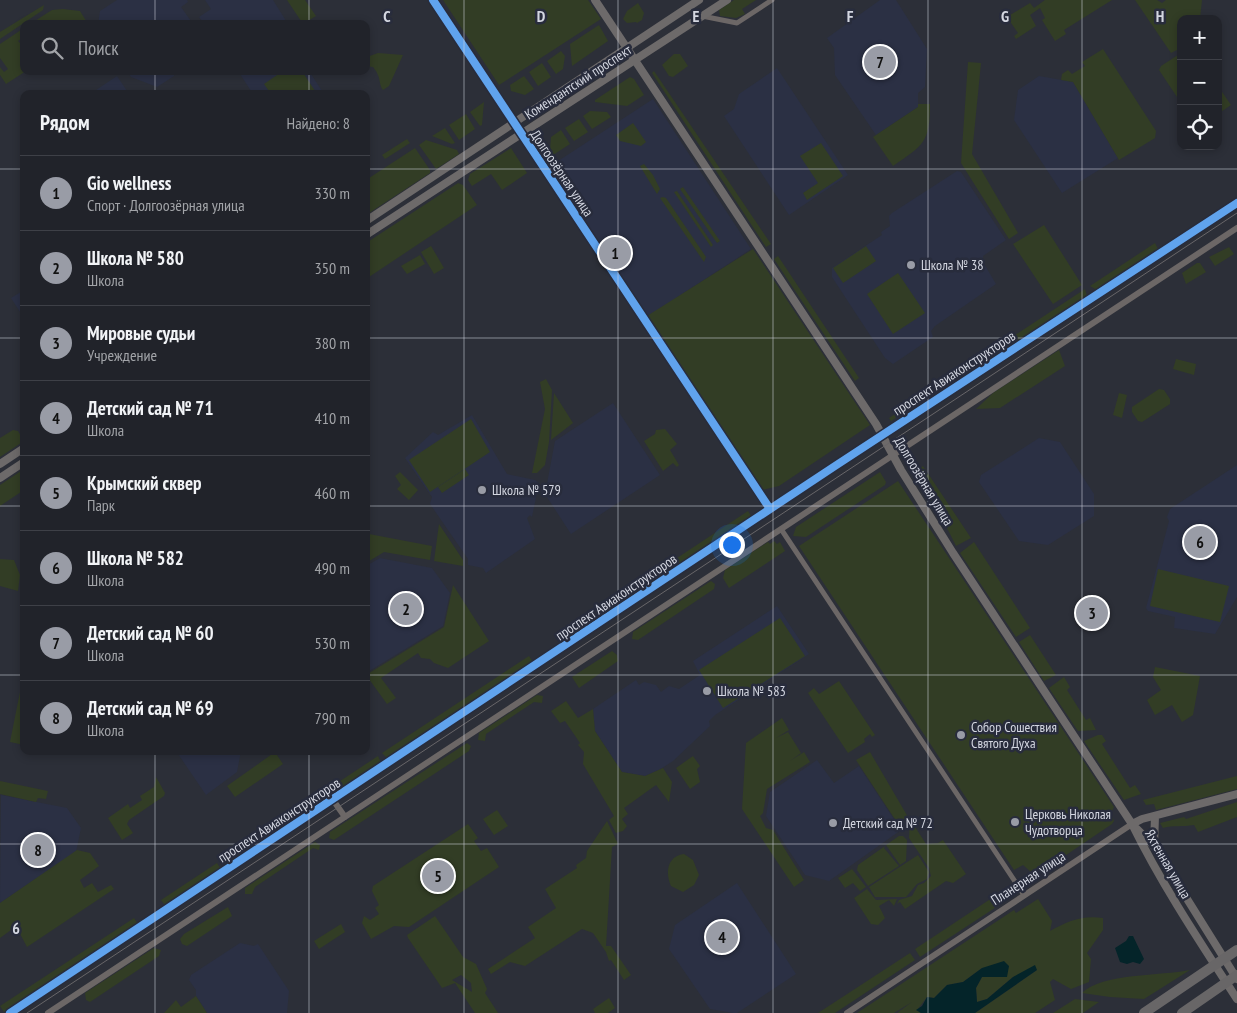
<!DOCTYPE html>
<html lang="ru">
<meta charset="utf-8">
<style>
body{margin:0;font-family:"PT Sans Narrow",sans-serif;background:#292b32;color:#f1f3f6}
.controls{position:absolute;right:15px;top:15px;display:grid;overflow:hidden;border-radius:10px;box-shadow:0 2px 8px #0003}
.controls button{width:45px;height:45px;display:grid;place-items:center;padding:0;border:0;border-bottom:1px solid #3e4047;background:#21232a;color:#f1f3f6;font:25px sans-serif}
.you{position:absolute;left:731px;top:544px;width:18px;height:18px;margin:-12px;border:4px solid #fff;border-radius:50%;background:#1a73e8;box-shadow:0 0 0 8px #1a73e833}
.badge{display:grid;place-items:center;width:32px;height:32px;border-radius:50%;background:#999ca6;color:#111;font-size:16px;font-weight:700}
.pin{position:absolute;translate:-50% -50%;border:2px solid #fff;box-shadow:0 1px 5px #0006}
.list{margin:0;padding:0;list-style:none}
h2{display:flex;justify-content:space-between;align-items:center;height:65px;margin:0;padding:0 20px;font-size:21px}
h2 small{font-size:16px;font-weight:400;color:#a2a4a8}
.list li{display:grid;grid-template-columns:32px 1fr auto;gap:15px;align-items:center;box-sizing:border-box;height:75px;padding:0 20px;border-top:1px solid #3e4047}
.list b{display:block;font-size:19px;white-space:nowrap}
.list p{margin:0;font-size:16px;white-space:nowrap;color:#a2a4a8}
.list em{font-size:16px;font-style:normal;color:#a2a4a8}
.icon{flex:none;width:28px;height:28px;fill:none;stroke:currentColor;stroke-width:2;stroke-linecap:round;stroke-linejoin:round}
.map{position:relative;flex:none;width:1237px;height:1013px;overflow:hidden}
.search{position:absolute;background:#21232a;box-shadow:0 2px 8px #0003;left:20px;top:20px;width:350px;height:55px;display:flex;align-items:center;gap:12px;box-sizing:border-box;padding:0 18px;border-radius:10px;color:#a2a4a8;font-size:19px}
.panel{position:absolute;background:#21232a;box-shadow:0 2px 8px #0003;left:20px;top:90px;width:350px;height:665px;border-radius:10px}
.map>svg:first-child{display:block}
.built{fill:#2b3044}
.green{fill:#323d25;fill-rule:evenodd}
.water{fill:#042429}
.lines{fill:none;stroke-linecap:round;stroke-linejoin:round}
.minor{stroke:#6c6766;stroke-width:5}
.tertiary{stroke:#6c6766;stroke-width:6}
.secondary{stroke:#6d6a6a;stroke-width:8}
.motorway{stroke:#686667;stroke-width:10}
.tram{stroke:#686669;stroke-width:1}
.cycleway-casing{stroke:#282c3c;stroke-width:11}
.cycleway{stroke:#60a3ed;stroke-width:8}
.grid{fill:none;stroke:#d4d7e1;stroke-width:1;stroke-opacity:0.55}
.poi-dot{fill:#999ca6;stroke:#282c3c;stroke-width:2}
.labels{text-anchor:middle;stroke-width:5;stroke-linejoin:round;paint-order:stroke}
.street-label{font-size:14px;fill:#d4d7e1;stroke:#282c3c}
.poi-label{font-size:14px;fill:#d4d7e1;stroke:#282c3c;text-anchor:start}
.grid-label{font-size:16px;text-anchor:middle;font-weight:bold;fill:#d4d7e1;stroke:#282c3c;stroke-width:5;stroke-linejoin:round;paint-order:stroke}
</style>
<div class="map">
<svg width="1237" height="1013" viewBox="0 0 1237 1013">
<rect width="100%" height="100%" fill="#2c2f38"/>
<!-- built -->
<path class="built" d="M117,0H187L188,2L181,7L193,24H98L100,11Z
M205,0H273L288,24H204L199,17L211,9Z
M880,0H896L927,49L925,87L918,93V107L876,135L835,75L834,48L827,38Z
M777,68L848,175L789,215L724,116L734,109L739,94Z
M127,71H175L174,76L157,87L131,77Z
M238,71H309L324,94H253Z
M117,76L129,94H90Z
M1039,76L1073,82L1118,158L1062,193L1014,120L1018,90Z
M653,99L751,249L647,317L549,167Z
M957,171L961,172L1006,240L983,256V262L996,284L935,326L931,331L933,337L893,364L885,358L832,277V268L882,235L881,232L890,226L889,216L892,213Z
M24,290V318L11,298Z
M613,403L660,475L571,534L545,494L555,441Z
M472,415L507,474L535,480L539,483L532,517L530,515L527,518L535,539L486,573L483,568L468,565V559L430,504L432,497L405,458L433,432L438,435Z
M1039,438L1060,442L1094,494V516L1048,545L1019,541L979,482L981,475Z
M1237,465V597L1215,634L1174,628L1175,617L1148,611L1146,608L1169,521L1167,517L1170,509Z
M380,558L432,568L450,593L443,626L366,673V566Z
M777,606L809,654L715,715L709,721L710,726L673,761L659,770L645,776L622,772L595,731L593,709L636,680L639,685L644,682L656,685L661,692L669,686L679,689L700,675L693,661Z
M176,751H241L237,772L206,795Z
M817,760L834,783L859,766L901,830L829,881L805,875L766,816L770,792Z
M1,795L67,808L81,828L76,852L0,903Z
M737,883L796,974L737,1013H733L710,1009L669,949L675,925Z
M240,943L254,946L258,944L289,991L287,1013H207L196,996V990L189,980L191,975Z"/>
<!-- green -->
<path class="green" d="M287,0H305L316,16L303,24Z
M443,0H588L601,19L499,85Z
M734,0H756L742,9L745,14L736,18L720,16L719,10Z
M1045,0H1112L1064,30L1066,34L1055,41L1042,20L1045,18L1040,8L1030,15L1036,26L1016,39L1014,36L1018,33L1009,20L1006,22L1005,18L1030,3L1034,8Z
M1135,0H1157L1162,3L1166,0H1202L1200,19H1181V48L1171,53Z
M638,3L644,13L642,20L637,23L636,22L627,23L623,19L627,11Z
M44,5L43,10L0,39V32Z
M63,9L80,11L88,24H45L44,20L42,24H30L52,10Z
M599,25L608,41L572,66L570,44Z
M24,28V37L18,41L24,47V71H26L6,84L0,75V67L4,72L8,69L0,58V44Z
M1103,49L1156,131L1155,138L1119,160L1073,82L1061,80L1062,74L1068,70L1072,74L1085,66L1082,62Z
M561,51L565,56L563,69L556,74L547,61Z
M378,53L403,55L389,86L383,90C378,83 382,78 373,67L366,66L367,57Z
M1181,53V103L1159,70L1161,66Z
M674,54H680L688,66L673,77L669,76L662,65Z
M968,62L981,63L972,154L1018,233L1009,239L961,163Z
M542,63L551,77L538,86L529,72Z
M283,71H302L317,94H271L264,84Z
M654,71L771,244L766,247L652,73Z
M524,76L534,89L525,95L511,91L510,85Z
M630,77L634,79L644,95L627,106L595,102V100Z
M1218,86L1231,105L1218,114Z
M484,102L482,125L480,126L470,112Z
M918,104H930C930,143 923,145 893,166L873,137L918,107Z
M590,111L607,112L611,117L592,129L583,116Z
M466,114L475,129L459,140L449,125Z
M579,119L588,132L574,141L565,128Z
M633,123L646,142L641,146L620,141L616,135Z
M445,128L455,143L452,144L432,136Z
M561,130L570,144L553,155L550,150L551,137Z
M407,139L410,143L385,159L382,155Z
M426,140L457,150L459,154L436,169L419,145Z
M821,143L843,176L807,200L803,193L818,183L800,156Z
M415,148L430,170V173L366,215V180Z
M511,148L527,173L502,190L491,174L472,186L468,180L470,174Z
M644,164L653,175L660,189L657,194L640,166Z
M458,183L463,185L477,205L366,279V243Z
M683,187L720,241L717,243L680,189Z
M677,191L713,245L711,247L674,192Z
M663,197L666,198L704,254L706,257L704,262L660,198Z
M1044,225L1082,285L1053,304L1013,244Z
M1155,243L1158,249L1097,290L1090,286Z
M431,246L444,268L434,274L421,252Z
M866,246L876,261L843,283L833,268Z
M1229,247L1234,254L1215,266L1209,257Z
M753,249L870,425L779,486L762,490L647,316Z
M420,255L425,264L407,274L401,266Z
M778,256L859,378L855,381L774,259Z
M1197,263H1200L1206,272L1186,284L1182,273Z
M898,273L925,313L893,334L867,294Z
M1085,289L1087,296L979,368L961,376L891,421L889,418Z
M1059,350L1065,366L1000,408L976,409L993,393Z
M1176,359L1196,364L1194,375L1173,369Z
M546,379L552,390L549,442L545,465L537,473H532L545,409L540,382Z
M1159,389L1164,390L1170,399V404L1142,422L1138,421L1132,412V407Z
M554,393L573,423L551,440Z
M1119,393L1127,395L1122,418L1113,415Z
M471,419L490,452L430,492L409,460Z
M665,429L677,444L670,450L679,465L677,467L673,463L663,471L644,441L655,434L656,430Z
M13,430L18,431L24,441L0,457V438Z
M923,466L971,538L956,546L943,520L912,473Z
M24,469V490L0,506V485Z
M465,469L469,475L442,493L438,487Z
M400,472L418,490L409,500L397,489L401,485L395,476Z
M880,472L886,482L885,485L806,537L793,536L796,527Z
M898,481L1114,807L1111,813L1114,821L1112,824L1044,870L1030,871L1023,865L1014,870L799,546Z
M748,511L752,517L600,618L594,613Z
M439,524L463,560V566L434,561Z
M366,528L369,534L432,546L430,560L384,552L366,563Z
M774,541L777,544L780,542L785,551L729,588L723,578L725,570L768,542L770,544Z
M974,542L1030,628L1016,637L960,553Z
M0,559L14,560L20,575L18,591L0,586Z
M1158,569L1229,586L1220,622L1150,606Z
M711,581L715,584L714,589L638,640L632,639L633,632Z
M453,585L489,641L448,668L434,663L430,659L421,658L418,653L381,678L396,698L387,704L366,675L444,627Z
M589,616L592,623L575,634L573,632L568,636L565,631Z
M780,618L805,656L723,708L699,670Z
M1030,635L1056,675L1044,681L1019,642Z
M612,651L617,655L618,661L579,688L572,677Z
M529,656L533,662L388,759L382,753Z
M1155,667L1200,676L1193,715L1182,722L1172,705L1155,715L1147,700L1161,690L1153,677Z
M24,672V745L10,742Z
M1064,677L1070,687L1067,690L1086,720L1090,718L1096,730L1078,731L1049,688Z
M839,681L875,735L872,737L870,734L864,739L865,742L848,753L808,693L814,688L819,694Z
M537,695L543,696L542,703L534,702L486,734L485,741L478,740L479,733Z
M566,701L578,718L593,709L595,731L622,772L645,776L663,768L672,782L669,802L656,785L624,808L628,814L622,819L627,826L623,831L616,833L609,820L614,816L583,764L584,752L578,745L580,743L565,721L560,723L551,711Z
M782,718L789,730L776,738L788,732L801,753L790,761L804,752L810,762L767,789L763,813L760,816L766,828L773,830L804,880L794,887L742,809L746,743Z
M1098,735H1102L1106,741L1102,744L1130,788L1135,785L1141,794L1124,800L1084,741Z
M467,743L471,746L469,751L334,840L329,838L330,832Z
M275,752L283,764L235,797L227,786Z
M870,752L908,817V826L902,830L856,760Z
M378,756L381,763L323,802L319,795Z
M693,756L700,766L697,769L700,782L690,789L676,768Z
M1237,776V789L1156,810L1154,804L1146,805L1143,800Z
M156,777L165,793L164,796L129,820L127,824L133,833L122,840L108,818L128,804L130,808L142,800L140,796L154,787Z
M0,781L48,791L46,799L38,798L36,802L0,794Z
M1237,802V817L1198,832L1194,825C1183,827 1173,825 1163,828L1160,823L1184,817L1186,819Z
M497,810L508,826L494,835L483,819Z
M910,819L926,844L938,843L943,840L966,874L953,883L946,881L905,909L900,902L897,904L899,900L912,896L918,885L924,883L931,876L929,868L909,838Z
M607,821L618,844L612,847L606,946H611L631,975L624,980L611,960L609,961L606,952L593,933L582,929L525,966L510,962L491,974L488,969L535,938L528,927L556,908L545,889L577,868L576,865L586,858L587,851Z
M468,824L478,838L474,841L481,851L487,848L499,867L409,927L394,926L371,939L362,923L364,916L370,920L379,914L375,908L379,905L372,891L373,886Z
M899,836H903L907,840L906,861L900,865L886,845Z
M253,838L257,845L226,865L221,860Z
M315,842L320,845L319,850L313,848L255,887L252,894H245V888Z
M885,846L884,848L899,866L868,886L857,870L858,865Z
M77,850L90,853L99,866L80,880L84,888L92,883L98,892L111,885L114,889L27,947L18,930L14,932L11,930L0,938V903Z
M684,854L693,860L699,875L694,885L683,892L671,886C665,873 667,856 684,854Z
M918,855L929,872L927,879L917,884L906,897H875L869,887Z
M217,863L221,869L167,905L164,904L161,900Z
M852,869L866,887L860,891L853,883L845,888L838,878Z
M867,889L876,900L897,899L894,906L889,900L879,906L885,918L878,925L871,924L854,898Z
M1004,890L1010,898L920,957L915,949Z
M1038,899L1052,921L1050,931C1068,921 1082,915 1103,918V930L1087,953L1091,959L1089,982L1071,989L1053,979L1050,982L1055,1000L1035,1013H975L1037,970L1013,977L987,999L977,1002L976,988L982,977L995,976L982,968L963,982L947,985L934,998L927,997L917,1010L921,1013H897L912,1002L894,1013H857L1014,910L1016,913Z
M228,907L232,916L187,946L182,944L180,939L184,934Z
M435,916L463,957L476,964L487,989L485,993L498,1013H475L455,983L442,988L408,938L407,935ZM461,975L471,983L472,992L452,980Z
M134,918L138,924L4,1012L0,1006Z
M341,924L345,932L319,949L314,941Z
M154,948L161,950L159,956L90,1002L86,1000L85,993Z
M910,953L915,960L835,1013H818Z
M1190,970L1144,999L1110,997L1082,993C1102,973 1161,976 1190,970Z
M196,996L207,1013H164L176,1000L181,1007Z
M609,998L615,1008L608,1013H595L593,1009Z
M1075,999L1099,1002L1083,1013H1053Z"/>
<!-- water -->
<path class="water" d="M1129,936H1133L1144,959L1140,964L1133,962L1127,964L1120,962L1115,948L1126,941Z
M1004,961L1009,966L1007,977H982L976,988L977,1002L987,999L1013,977L1035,965L1037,970L975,1013H921L916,1010L922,1006L927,997L934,998L947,985L963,982L982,968Z"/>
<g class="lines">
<!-- minor -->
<path class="minor" d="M433,0L770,509
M702,16L737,23L772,0
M781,529L1024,895"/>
<!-- tertiary -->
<path class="tertiary" d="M333,800L345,817
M10,1013L835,466L1237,203
M48,1013L1237,228
M847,1013L1132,824"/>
<!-- secondary -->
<path class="secondary" d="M595,0L876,424L901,470L953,553L1132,824C1162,885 1200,942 1237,999
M366,221L699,0
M366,235L727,0
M0,464L24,448
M0,478L24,462
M1132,824L1142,819L1237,794
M1137,829L1154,846L1237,979
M1154,846L1155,816"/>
<!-- motorway -->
<path class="motorway" d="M1144,1013L1237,950
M1182,1013L1237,975"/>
<!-- tram -->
<path class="tram" d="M27,1013L1237,213"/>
<!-- cycleway casing -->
<g class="cycleway-casing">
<path id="cycleway" d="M433,0L770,509
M10,1013L835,466L1237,203"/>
</g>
<!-- cycleway -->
<use href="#cycleway" class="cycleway"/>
</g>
<!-- grid -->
<path class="grid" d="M155,0V24M309,0V24M464,0V1013M618,0V1013M773,0V1013M928,0V1013M1082,0V1013M155,71V94M309,71V94M0,169H24M366,169H1237M0,338H24M366,338H1237M0,506H24M366,506H1237M0,675H24M366,675H1237M155,751V1013M309,751V1013M0,844H1237"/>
<!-- markers -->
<g class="poi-dot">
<circle cx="911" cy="265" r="5"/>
<circle cx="482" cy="490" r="5"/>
<circle cx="707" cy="691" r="5"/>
<circle cx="961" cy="735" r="5"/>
<circle cx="1015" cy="822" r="5"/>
<circle cx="833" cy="823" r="5"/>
</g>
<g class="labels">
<!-- street labels -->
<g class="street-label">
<text transform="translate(578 82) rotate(-33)" y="5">Комендантский проспект</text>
<text transform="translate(562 173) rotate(56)" y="5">Долгоозёрная улица</text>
<text transform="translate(954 373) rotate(-33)" y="5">проспект Авиаконструкторов</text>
<text transform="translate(924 481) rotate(59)" y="5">Долгоозёрная улица</text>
<text transform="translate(616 597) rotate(-34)" y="5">проспект Авиаконструкторов</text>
<text transform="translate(279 820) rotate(-33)" y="5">проспект Авиаконструкторов</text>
<text transform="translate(1168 864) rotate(60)" y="5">Яхтенная улица</text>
<text transform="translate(1028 878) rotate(-33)" y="5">Планерная улица</text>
</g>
<!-- poi labels -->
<g class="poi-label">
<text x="921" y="270">Школа № 38</text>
<text x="492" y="495">Школа № 579</text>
<text x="717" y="696">Школа № 583</text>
<text x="971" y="732">Собор Сошествия<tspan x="971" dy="16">Святого Духа</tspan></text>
<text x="1025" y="819">Церковь Николая<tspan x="1025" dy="16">Чудотворца</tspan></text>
<text x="843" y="828">Детский сад № 72</text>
</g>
</g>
<g class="grid-label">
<text x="387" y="22">C</text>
<text x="541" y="22">D</text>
<text x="696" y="22">E</text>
<text x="850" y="22">F</text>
<text x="1005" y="22">G</text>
<text x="1160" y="22">H</text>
<text x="16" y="934">6</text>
</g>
</svg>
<div class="controls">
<button>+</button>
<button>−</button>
<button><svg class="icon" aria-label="locate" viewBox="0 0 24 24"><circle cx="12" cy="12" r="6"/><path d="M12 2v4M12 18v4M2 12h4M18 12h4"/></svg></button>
</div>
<div class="you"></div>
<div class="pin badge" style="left:615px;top:253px">1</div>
<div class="pin badge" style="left:406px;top:609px">2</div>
<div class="pin badge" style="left:1092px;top:613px">3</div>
<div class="pin badge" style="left:722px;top:937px">4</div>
<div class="pin badge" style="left:438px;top:876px">5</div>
<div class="pin badge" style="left:1200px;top:542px">6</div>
<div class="pin badge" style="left:880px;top:62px">7</div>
<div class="pin badge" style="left:38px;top:850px">8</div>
<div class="search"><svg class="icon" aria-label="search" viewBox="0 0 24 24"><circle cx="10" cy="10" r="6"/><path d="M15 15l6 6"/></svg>Поиск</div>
<section class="panel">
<h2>Рядом<small>Найдено: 8</small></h2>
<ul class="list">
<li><span class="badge">1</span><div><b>Gio wellness</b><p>Спорт · Долгоозёрная улица</p></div><em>330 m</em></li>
<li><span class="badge">2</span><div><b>Школа № 580</b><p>Школа</p></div><em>350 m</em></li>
<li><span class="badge">3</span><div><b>Мировые судьи</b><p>Учреждение</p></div><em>380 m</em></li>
<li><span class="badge">4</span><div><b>Детский сад № 71</b><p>Школа</p></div><em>410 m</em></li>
<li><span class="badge">5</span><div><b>Крымский сквер</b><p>Парк</p></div><em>460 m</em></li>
<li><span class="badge">6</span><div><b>Школа № 582</b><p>Школа</p></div><em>490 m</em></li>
<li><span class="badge">7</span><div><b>Детский сад № 60</b><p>Школа</p></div><em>530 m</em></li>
<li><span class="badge">8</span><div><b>Детский сад № 69</b><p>Школа</p></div><em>790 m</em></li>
</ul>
</section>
</div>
